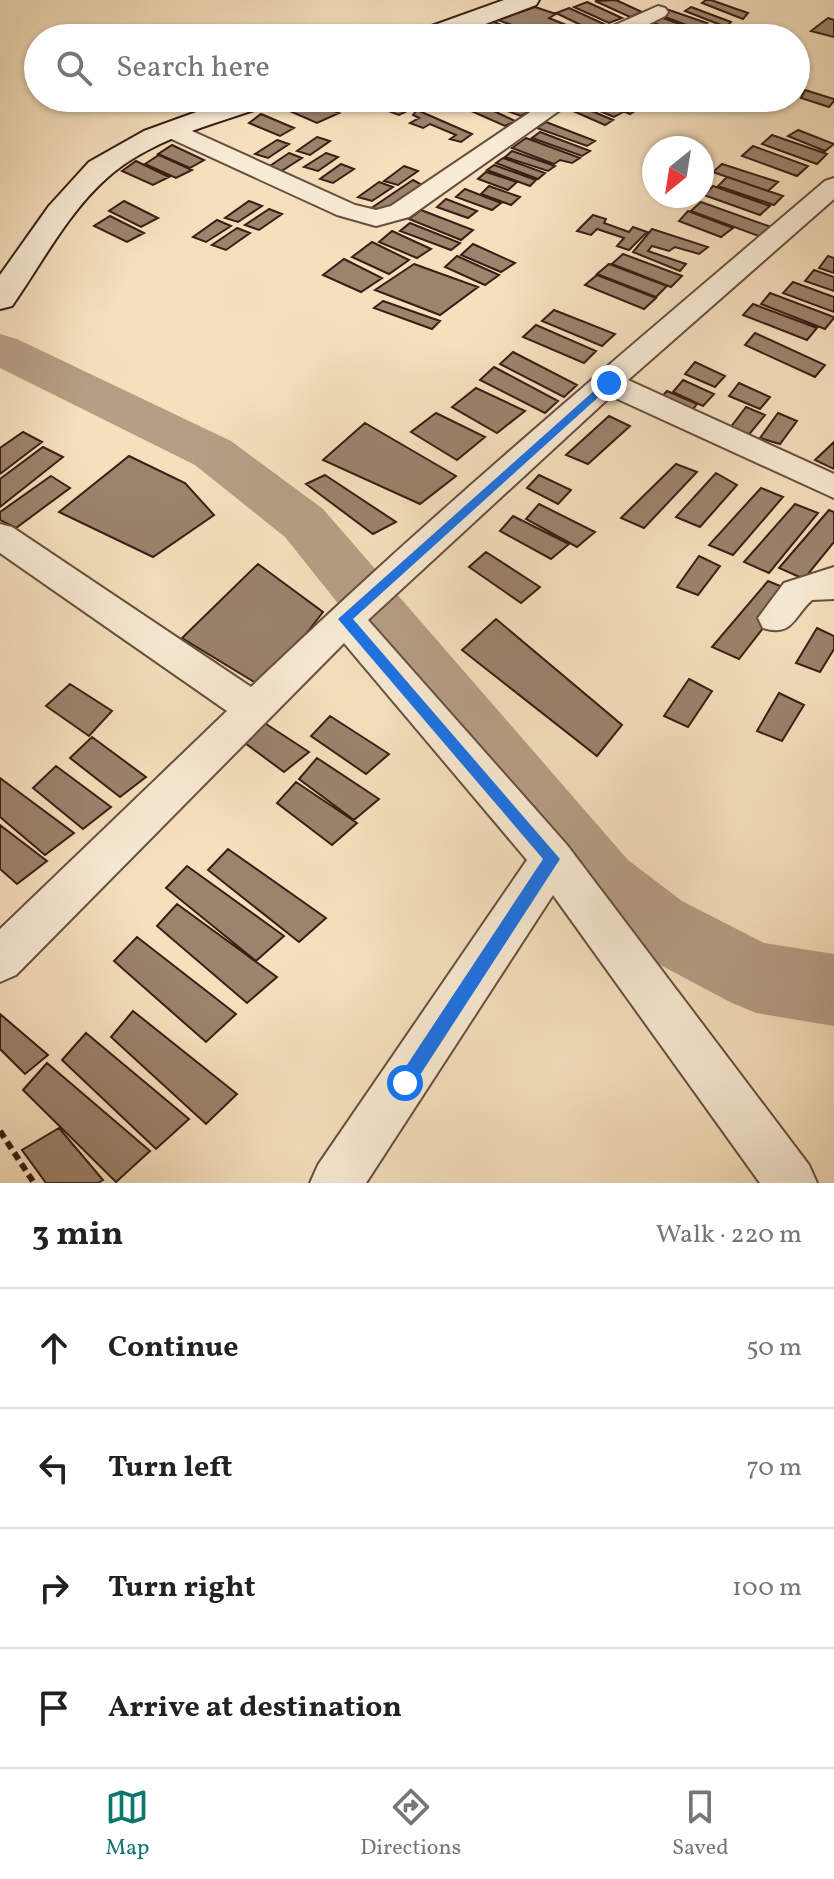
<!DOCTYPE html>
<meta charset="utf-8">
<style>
body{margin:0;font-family:Vollkorn,serif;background:#f2f2f2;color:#222}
.compass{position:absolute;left:642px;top:136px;width:72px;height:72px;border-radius:50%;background:#fff;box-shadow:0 2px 6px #0004;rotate:210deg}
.stop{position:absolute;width:24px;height:24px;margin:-18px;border:6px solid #1a73e8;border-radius:50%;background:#fff}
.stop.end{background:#1a73e8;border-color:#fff;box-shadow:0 2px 8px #0008}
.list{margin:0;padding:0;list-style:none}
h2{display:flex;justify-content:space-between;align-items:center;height:104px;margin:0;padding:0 32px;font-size:34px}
h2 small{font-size:26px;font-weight:400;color:#767676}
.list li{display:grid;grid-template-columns:52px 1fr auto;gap:24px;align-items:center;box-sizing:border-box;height:120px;padding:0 32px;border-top:2px solid #e0e0e0}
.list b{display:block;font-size:30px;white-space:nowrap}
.list em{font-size:26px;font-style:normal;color:#767676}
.icon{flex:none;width:44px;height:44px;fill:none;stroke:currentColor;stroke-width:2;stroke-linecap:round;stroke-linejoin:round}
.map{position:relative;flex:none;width:834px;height:1183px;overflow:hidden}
.search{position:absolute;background:#fff;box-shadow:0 2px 6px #0004;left:24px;right:24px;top:24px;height:88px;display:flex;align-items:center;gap:20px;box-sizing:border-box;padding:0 28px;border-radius:44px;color:#767676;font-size:30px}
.sheet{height:584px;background:#fff}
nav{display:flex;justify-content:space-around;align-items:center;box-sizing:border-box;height:112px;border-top:2px solid #e0e0e0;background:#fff;font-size:22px;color:#767676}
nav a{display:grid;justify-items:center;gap:4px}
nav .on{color:#0f766e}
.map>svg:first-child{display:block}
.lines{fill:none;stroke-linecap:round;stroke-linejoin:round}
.river{fill:#b59e84;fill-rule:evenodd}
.building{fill:#9b836c;stroke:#391e15;stroke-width:2}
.street-casing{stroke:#684e3f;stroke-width:4}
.secondary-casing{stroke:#391e15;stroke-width:4}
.path{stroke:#391e15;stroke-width:6;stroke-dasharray:8 5;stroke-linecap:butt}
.street{fill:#f8ebd4;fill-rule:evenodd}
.secondary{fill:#f8ebd4;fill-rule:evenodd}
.route{fill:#1a73e8}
</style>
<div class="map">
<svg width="834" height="1183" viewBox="0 0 834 1183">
<rect width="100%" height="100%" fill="#f5e0bd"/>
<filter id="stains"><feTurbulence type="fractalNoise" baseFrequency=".0025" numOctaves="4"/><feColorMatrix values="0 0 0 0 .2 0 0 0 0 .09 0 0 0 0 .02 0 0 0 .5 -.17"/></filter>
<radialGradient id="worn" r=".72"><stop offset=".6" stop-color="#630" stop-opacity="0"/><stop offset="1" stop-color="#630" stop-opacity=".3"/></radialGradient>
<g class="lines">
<!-- river -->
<path class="river" d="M0,334L17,339L231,441L323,509L628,860L682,901L764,943L834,954V1026L756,1013L730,1002L630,949L578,904L285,537L195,465L0,368Z"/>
</g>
<!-- building -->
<path class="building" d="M616,0L642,12L630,17L595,1Z
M706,0H711L748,13L743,19L702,3Z
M587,2L622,18L609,23L574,7Z
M535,7L556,14L549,18L581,31L562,38H548L498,20Z
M691,7L731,22L726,27L685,11Z
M569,8L604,24L591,30L556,13Z
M666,9L707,23L697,29L657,14Z
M655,15L696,30L686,35L646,20Z
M828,18L834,20V37L811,31Z
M487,19L518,32L509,36L477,23Z
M650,24L689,38H665L640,29Z
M805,90L834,99V101L829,107L801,98Z
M317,98H347L361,104L348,110Z
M373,98H384L411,109L399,115L366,103Z
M495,98L529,111L521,116L474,99Z
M577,98H589L623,112L614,117L574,100Z
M593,98H612L638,109L630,114Z
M306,100L339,113L317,123L285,109Z
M573,103L613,120L605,125L564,107Z
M481,105L515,121L505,126L469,110Z
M417,110L472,134L461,142L450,139L456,135L430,124L423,128L410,123L419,118L413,115Z
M261,114L294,128L280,136L249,123Z
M546,122L595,141L587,146L537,128Z
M798,130L834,144L825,151L788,136Z
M540,132L590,151L582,156L532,138Z
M772,135L827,154L817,164L762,144Z
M317,137L330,141L310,155L297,151Z
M526,138L580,158L572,163L560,160L554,164L512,148Z
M277,140L289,144L268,158L255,154Z
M172,145L204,160L190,168L158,154Z
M753,146L808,166L797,176L742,156Z
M512,151L555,166L548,171L505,157Z
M289,153L302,158L280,172L267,168Z
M326,153L338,157L318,171L304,167Z
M159,155L192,170L176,178L145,164Z
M503,158L545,173L538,179L496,163Z
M136,161L169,177L153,185L122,171Z
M341,164L354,169L333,183L320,179Z
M722,164L778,182L768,191L713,172Z
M494,165L536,180L530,186L487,170Z
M404,166L418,171L398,185L384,181Z
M486,172L517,182L508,190L478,179Z
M727,177L783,196L774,205L718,186Z
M413,180L424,186L384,214L370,209Z
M379,182L393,187L372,201L358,197Z
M489,186L520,197L511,205L481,194Z
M713,186L770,206L760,215L704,195Z
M465,189L501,203L492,210L456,197Z
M446,199L477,211L468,218L437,207Z
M124,201L158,218L141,227L109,211Z
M249,201L262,206L238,222L225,218Z
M701,202L774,228L764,238L691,211Z
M269,209L282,214L259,230L245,225Z
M421,210L473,230L461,240L409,219Z
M688,211L733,228L721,237L679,221Z
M593,215L606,219L604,223L629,232L633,227L647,232L629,250L617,246L624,238L597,229L591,235L577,231Z
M110,216L144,233L127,242L94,226Z
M217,220L231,226L206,242L193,237Z
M410,223L460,243L451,250L400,231Z
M237,228L250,233L226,250L212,245Z
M652,229L708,247L699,254L675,247L669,251L652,246L648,251L686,264L680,271L633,252Z
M392,231L431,249L417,258L379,242Z
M372,242L409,260L389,274L352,257Z
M473,244L515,263L501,272L461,255Z
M623,254L682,276L671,287L612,264Z
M457,256L499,275L485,285L445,267Z
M828,256L834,258V273L819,268Z
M344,259L382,278L361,292L323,275Z
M414,264L478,287L440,315L375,290Z
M609,264L667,286L656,297L597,274Z
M814,270L834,277V291L805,281Z
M597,275L656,298L644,309L585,285Z
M793,282L834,297V312L783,293Z
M770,293L834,317V318L825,329L761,304Z
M383,301L440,321L432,329L374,308Z
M753,304L817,328L807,340L743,315Z
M554,310L615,334L602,346L542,321Z
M536,325L596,351L584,363L523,337Z
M755,333L825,365L815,377L745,345Z
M513,352L577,385L564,397L500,364Z
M695,362L725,376L715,387L685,374Z
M494,367L558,401L545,413L480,380Z
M683,380L714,394L703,406L673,392Z
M739,383L770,397L760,409L729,396Z
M476,388L525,411L497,433L452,407Z
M667,391L697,404L687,417L656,403Z
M746,407L765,415L746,438L727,432Z
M436,413L485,437L457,460L411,432Z
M778,413L797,421L780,444L760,438Z
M609,416L630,426L588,464L566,455Z
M365,423L456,476L420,504L323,460Z
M23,432L42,442L0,474V448Z
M834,442V469L815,460Z
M43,447L63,457L0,507V479Z
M129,456L185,483L214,515L153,557L59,512Z
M676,464L697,472L644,528L621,518Z
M716,473L737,485L700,527L676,517Z
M325,475L396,522L373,534L306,484Z
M539,475L571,490L558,504L527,488Z
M51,476L70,488L16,528L0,520V512Z
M761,488L783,497L733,555L709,545Z
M539,504L595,532L577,547L526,519Z
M795,504L818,513L769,573L744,562Z
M829,510L834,512V542L804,579L779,568Z
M513,516L569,544L551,559L500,531Z
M486,552L540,587L521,603L469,567Z
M699,556L720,566L698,595L677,587Z
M258,564L323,612L264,688L182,638Z
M768,581L792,591L739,659L712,647Z
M496,619L622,725L597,756L462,650Z
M817,628L834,636V649L820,672L796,663Z
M689,679L712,691L688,727L664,716Z
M70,684L112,711L89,736L46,706Z
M779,693L804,705L782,741L757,731Z
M330,716L389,754L366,774L311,736Z
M263,722L309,752L284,772L245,743Z
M92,737L146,777L120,797L70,758Z
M317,758L379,799L354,820L299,779Z
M56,766L111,807L83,829L33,788Z
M0,778L74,833L45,855L0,817Z
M296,782L357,823L332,845L277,803Z
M0,825L47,861L17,884L0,869Z
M228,849L326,918L299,942L208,870Z
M187,866L284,936L256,961L166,888Z
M177,904L277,977L247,1003L157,926Z
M137,937L236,1014L206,1042L114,961Z
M133,1011L237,1094L206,1124L111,1037Z
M0,1014L48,1055L25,1074L0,1049Z
M86,1033L189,1119L156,1149L62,1060Z
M47,1063L150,1151L116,1182L23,1090Z
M59,1128L103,1180L98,1183H46L22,1150Z"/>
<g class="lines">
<!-- street casing -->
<g class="street-casing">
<path id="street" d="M658,6L665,8L668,12L665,16L622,38H594L597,33Z
M551,98H577L409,217L376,226L337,215L165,136L161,131L165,126H181L355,205L376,210L391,206Z
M834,178V199L628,380L834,474V498L611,396L368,620L567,845L809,1165L817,1183H760L553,895L366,1183H310L318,1165L527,860L344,643L16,975L0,982V929L227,711L0,553V524L12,527L251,687C435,510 631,346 825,181Z
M834,567V599L812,600C793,617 793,637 763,628L758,618L784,583Z"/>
</g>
<!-- secondary casing -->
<g class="secondary-casing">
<path id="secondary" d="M504,0H539L536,5L448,38H411L415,32Z
M235,98H276L272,104C218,123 152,138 108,177C68,212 42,263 12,306L0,309V275L49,206L89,162L144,131Z"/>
</g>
<!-- path -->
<path class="path" d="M0,1131L34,1183"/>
<!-- street -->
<use href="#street" class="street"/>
<!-- secondary -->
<use href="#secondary" class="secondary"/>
</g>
<!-- route -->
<path class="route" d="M605,381L614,383L353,619L560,859L411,1089L405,1092L399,1089L396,1083L399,1077L543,859L338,619Z"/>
<rect width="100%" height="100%" filter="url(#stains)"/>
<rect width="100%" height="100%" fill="url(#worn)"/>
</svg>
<svg class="compass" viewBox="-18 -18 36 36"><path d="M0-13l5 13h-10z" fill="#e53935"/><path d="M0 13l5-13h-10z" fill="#767676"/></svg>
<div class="stop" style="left:405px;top:1083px"></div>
<div class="stop end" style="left:609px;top:383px"></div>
<div class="search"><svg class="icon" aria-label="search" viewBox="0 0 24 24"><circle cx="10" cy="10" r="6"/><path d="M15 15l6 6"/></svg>Search here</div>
</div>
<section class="sheet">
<h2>3 min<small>Walk · 220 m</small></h2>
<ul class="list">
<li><svg class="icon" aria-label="ahead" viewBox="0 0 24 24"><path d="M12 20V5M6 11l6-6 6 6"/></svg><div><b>Continue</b></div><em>50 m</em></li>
<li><svg class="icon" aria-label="left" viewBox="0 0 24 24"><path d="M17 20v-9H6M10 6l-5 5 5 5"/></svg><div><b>Turn left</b></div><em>70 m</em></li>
<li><svg class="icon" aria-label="right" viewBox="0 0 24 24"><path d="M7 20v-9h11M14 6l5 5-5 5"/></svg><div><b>Turn right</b></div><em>100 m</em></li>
<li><svg class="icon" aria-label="arrive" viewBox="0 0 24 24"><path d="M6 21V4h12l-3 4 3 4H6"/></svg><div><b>Arrive at destination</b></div></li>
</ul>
</section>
<nav>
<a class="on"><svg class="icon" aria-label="map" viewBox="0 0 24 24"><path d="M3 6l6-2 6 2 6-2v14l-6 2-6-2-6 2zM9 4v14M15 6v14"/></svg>Map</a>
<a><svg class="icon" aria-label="directions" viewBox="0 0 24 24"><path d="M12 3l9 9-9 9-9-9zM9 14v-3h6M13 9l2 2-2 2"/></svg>Directions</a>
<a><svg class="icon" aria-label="saved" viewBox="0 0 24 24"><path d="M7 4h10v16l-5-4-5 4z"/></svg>Saved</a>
</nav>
